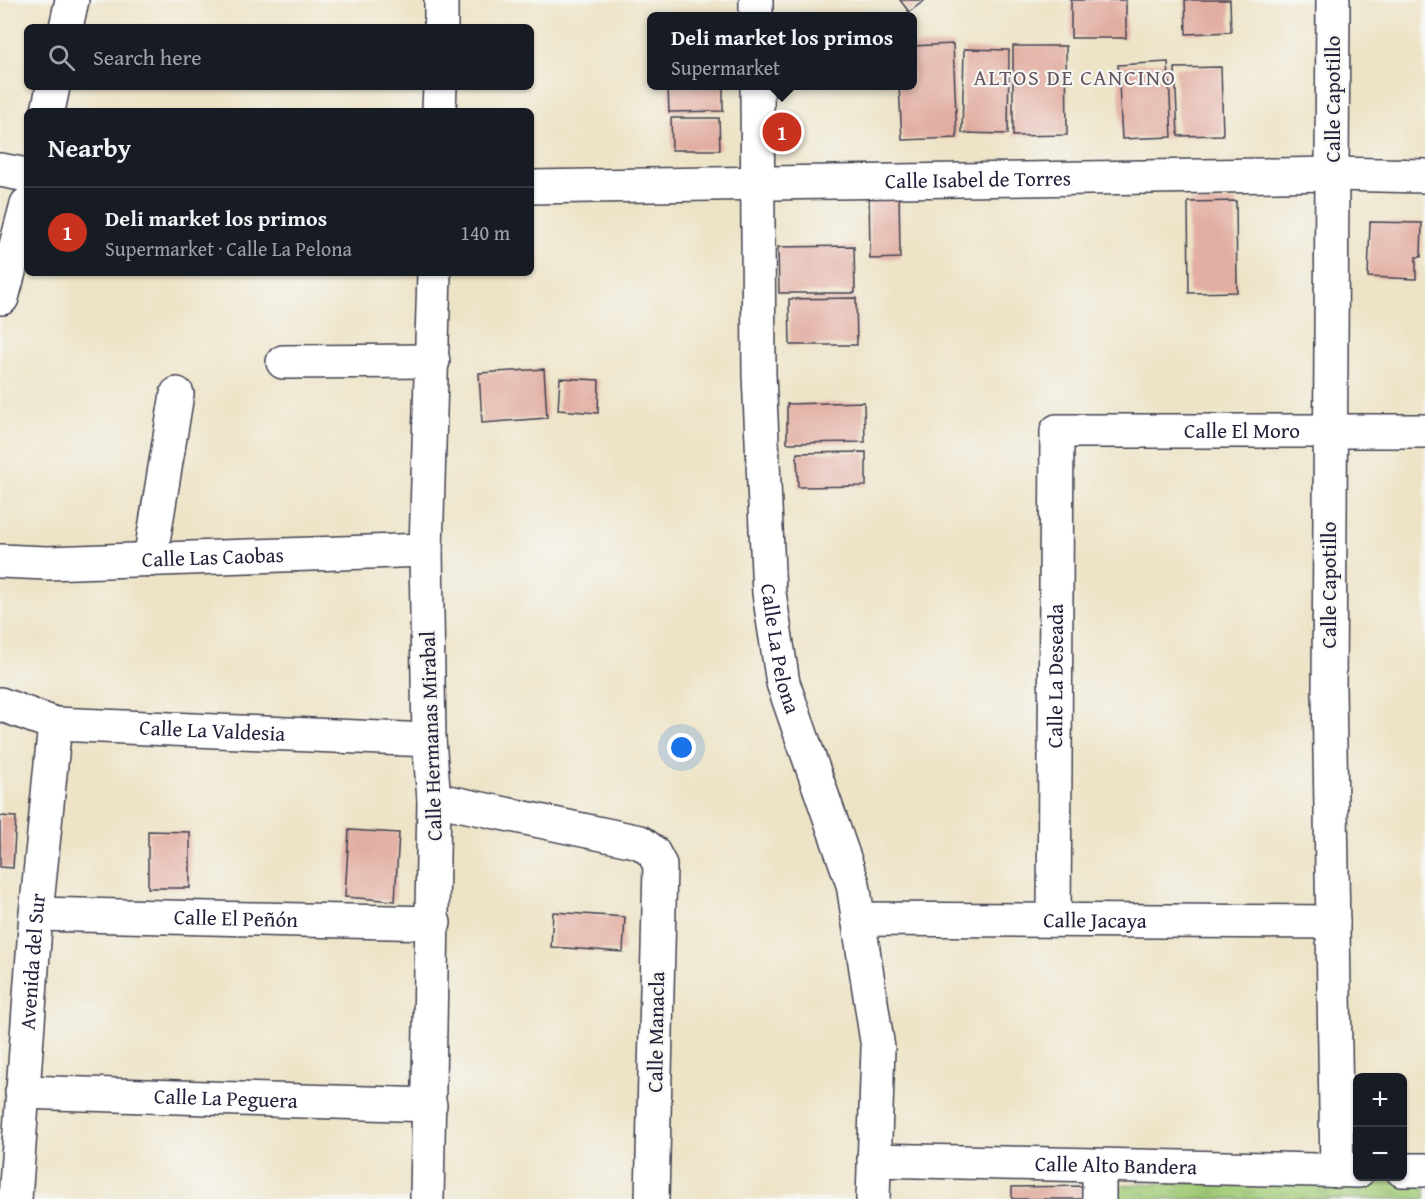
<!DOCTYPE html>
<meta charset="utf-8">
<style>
body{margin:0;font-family:"Gentium Book Plus",serif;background:#20242c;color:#f1f3f6}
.controls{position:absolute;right:18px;bottom:18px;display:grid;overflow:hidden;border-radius:9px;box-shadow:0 2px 4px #0004}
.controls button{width:54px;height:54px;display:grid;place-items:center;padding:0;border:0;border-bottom:2px solid #363941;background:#171b24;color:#f1f3f6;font:30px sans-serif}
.you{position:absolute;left:682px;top:748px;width:21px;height:21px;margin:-15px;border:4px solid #fff;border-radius:50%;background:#1a73e8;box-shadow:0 0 0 9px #1a73e833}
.badge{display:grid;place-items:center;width:39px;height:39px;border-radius:50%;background:#c8321e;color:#fff;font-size:20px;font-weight:700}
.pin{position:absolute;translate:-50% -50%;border:3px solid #fff;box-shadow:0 2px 6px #0006}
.popup{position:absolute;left:647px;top:12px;width:270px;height:78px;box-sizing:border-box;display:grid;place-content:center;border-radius:9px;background:#171b24;filter:drop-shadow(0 2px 4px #0005);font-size:20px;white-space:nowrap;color:#9ea1a6}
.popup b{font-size:22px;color:#f1f3f6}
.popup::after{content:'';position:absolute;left:50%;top:100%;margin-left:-12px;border:12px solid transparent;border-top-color:#171b24}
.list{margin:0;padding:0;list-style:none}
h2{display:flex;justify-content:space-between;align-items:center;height:78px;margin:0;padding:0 24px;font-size:26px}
h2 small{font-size:20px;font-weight:400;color:#9ea1a6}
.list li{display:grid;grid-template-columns:39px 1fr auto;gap:18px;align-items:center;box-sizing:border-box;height:90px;padding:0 24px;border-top:2px solid #363941}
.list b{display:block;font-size:22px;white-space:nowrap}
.list p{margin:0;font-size:20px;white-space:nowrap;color:#9ea1a6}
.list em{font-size:20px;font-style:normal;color:#9ea1a6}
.icon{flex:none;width:33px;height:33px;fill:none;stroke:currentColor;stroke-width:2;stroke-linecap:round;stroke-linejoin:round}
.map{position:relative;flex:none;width:1425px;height:1199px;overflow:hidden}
.search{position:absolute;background:#171b24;box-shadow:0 2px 4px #0004;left:24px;top:24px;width:510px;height:66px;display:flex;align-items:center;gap:15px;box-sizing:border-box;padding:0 21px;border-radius:9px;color:#9ea1a6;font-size:22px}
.panel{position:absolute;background:#171b24;box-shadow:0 2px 4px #0004;left:24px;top:108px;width:510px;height:168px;border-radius:9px}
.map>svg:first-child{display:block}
.park{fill:url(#park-tufts);stroke:#627659;stroke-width:1.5}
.building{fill:#e2aea2}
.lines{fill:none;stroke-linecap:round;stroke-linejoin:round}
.minor-casing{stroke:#403f50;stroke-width:36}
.minor{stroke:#fff;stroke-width:33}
.labels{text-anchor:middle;stroke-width:4.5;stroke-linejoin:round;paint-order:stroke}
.street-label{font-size:21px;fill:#22223b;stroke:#f6f6f2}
.neighbourhood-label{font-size:22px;letter-spacing:1.5px;fill:#65535f;stroke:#f6f6f2}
</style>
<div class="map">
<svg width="1425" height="1199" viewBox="0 0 1425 1199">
<defs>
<pattern id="park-tufts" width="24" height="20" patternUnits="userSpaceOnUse" patternTransform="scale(1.5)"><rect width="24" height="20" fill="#a2cb77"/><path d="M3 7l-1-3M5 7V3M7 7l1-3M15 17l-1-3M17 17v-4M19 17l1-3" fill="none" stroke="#8bae68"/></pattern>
</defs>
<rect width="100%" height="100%" fill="#f6f6f2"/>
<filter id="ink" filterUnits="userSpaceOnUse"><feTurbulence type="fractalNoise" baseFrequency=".0167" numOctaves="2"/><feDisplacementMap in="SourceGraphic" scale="12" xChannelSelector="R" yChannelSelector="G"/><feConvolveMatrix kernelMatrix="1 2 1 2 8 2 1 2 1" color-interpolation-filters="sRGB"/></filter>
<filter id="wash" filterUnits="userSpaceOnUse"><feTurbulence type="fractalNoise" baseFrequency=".008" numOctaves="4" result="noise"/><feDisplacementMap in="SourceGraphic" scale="24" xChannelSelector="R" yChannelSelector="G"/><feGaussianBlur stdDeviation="1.35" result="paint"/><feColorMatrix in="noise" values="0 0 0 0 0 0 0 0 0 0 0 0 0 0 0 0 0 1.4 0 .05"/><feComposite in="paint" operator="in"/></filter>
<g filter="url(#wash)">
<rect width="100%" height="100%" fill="#ede3c6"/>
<!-- park -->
<path class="park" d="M1425,1176V1199H1117V1185Z"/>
<g id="blocks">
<!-- building -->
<path class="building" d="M900,0H925L909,12Z
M1071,0H1126V38H1071Z
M1185,0H1230L1231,32L1186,34Z
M953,44L957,138L902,140L899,86H912V46Z
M1013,46H1066L1067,135L1013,136Z
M964,49L1009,50L1008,134L962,133Z
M1168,62L1172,137L1122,139L1118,65Z
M1221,67L1223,135L1178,136L1175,68Z
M668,86H723V111L669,112Z
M671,118H719L720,150H672Z
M869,188H899L900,258L870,259Z
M1236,201L1237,292L1189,293L1188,202Z
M1370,222L1422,223L1421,257H1416V279L1368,277Z
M854,246L855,293H779L778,247Z
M856,298L857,345H790L789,299Z
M544,369L547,418L482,423L479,373Z
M560,378L599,380L598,413L558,410Z
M864,402L865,442L787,443V404Z
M866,452V486L798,487L797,453Z
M0,816L16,817L13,868L0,867Z
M349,830L399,833L395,901L345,897Z
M148,831L190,832V888H148Z
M553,912L625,917L623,952L551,947Z
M1089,1186V1199H1012V1187Z"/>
</g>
</g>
<g filter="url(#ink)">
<use href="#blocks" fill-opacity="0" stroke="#403f50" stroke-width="1.5"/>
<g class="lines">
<!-- minor casing -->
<g class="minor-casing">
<g id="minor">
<path d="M756,0V16"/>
<path d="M1333,0L1329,689L1337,1171"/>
<path d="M66,27L72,0"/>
<path d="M441,27V0"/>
<path id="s1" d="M757,86L759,375L769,593L783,683L853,884L878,1048L873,1199"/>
<path d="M48,111L53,87"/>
<path d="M439,111L440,87"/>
<path d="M0,170L27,175"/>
<path id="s2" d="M531,187L1333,174L1425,176"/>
<path d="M2,298L27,204"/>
<path d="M283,362L433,361"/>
<path d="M150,560L177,394"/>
<path id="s3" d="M0,561L47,563L426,550"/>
<path id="s4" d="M0,704L55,724L429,740"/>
<path d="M434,799L640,842L653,852L660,865L652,1199"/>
<path id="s5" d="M36,914L434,923"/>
<path id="s6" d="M858,919L1333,922"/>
<path id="s7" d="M1054,920L1057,431H1425"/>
<path id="s8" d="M22,1092L430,1105"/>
<path id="s9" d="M874,1160L1358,1171"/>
<path d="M1402,1170H1425"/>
<path id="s10" d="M15,1199L36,914L55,724"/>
<path d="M427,1199L434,799L429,740L426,550L434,273"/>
<path d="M1099,1199V1167"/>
</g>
</g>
<!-- minor -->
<use href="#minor" class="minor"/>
</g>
</g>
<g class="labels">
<!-- street labels -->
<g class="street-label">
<text transform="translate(1333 99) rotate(-90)" y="7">Calle Capotillo</text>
<text dy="7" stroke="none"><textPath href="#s2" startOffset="447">Calle Isabel de Torres</textPath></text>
<text dy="7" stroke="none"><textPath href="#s7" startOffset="674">Calle El Moro</textPath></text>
<text dy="7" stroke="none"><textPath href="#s3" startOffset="213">Calle Las Caobas</textPath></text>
<text transform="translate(1329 585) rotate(-90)" y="7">Calle Capotillo</text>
<text dy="7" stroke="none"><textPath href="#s1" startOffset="564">Calle La Pelona</textPath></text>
<text dy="7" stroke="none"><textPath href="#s7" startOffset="244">Calle La Deseada</textPath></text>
<text dy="7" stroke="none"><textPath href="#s4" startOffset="216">Calle La Valdesia</textPath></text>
<text transform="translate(431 736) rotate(-92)" y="7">Calle Hermanas Mirabal</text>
<text dy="7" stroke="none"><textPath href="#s5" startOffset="200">Calle El Peñón</textPath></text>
<text dy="7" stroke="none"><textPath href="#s6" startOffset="237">Calle Jacaya</textPath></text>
<text dy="7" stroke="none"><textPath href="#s10" startOffset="238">Avenida del Sur</textPath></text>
<text transform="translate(656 1032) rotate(-89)" y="7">Calle Manacla</text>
<text dy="7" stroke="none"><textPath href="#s8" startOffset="204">Calle La Peguera</textPath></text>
<text dy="7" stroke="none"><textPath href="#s9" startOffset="242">Calle Alto Bandera</textPath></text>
</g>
<!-- neighbourhood labels -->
<g class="neighbourhood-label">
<text x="1075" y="85">ALTOS DE CANCINO</text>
</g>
</g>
</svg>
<div class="controls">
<button>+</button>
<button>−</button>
</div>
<div class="you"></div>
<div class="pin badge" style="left:782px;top:132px">1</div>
<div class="popup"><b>Deli market los primos</b>Supermarket</div>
<div class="search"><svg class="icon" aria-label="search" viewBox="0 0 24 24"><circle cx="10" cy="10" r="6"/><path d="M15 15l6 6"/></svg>Search here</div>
<section class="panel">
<h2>Nearby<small></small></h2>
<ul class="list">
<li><span class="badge">1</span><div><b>Deli market los primos</b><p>Supermarket · Calle La Pelona</p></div><em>140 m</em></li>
</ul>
</section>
</div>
